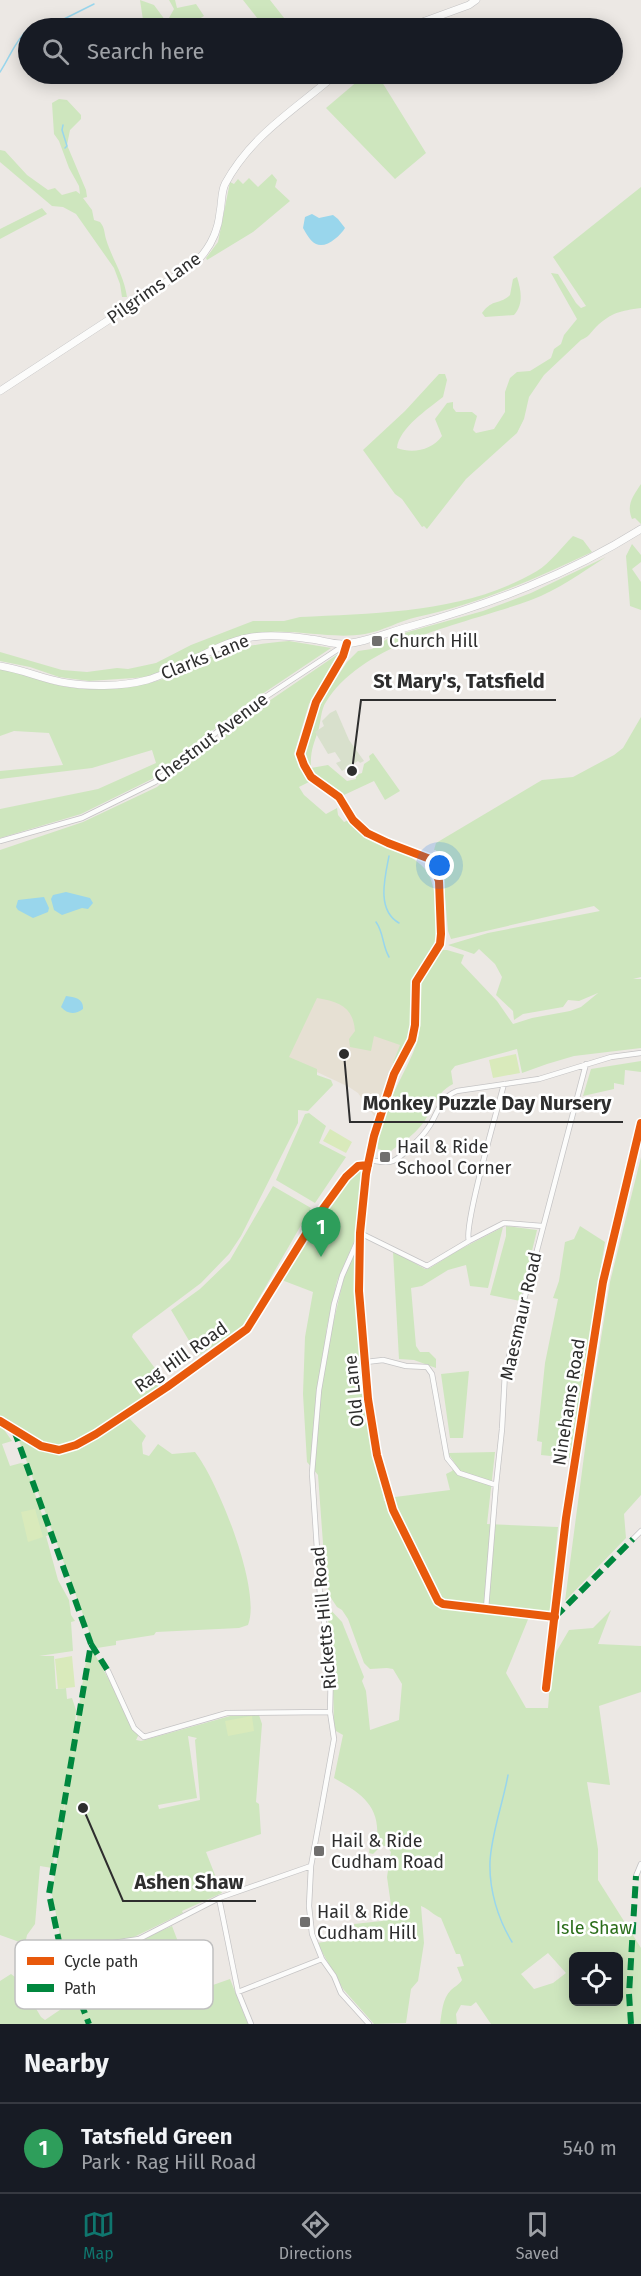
<!DOCTYPE html>
<meta charset="utf-8">
<style>
body{margin:0;font-family:"Fira Sans",sans-serif;background:#20242c;color:#f1f3f6}
.controls{position:absolute;right:18px;bottom:18px;display:grid;overflow:hidden;border-radius:9px;box-shadow:0 3px 15px #0003}
.controls button{width:54px;height:54px;display:grid;place-items:center;padding:0;border:0;border-bottom:2px solid #363941;background:#171b24;color:#f1f3f6;font:30px sans-serif}
.you{position:absolute;left:440px;top:866px;width:21px;height:21px;margin:-15px;border:4px solid #fff;border-radius:50%;background:#1a73e8;box-shadow:0 0 0 9px #1a73e833}
.badge{display:grid;place-items:center;width:39px;height:39px;border-radius:50%;background:#0f766e;color:#fff;font-size:20px;font-weight:700}
.pin{position:absolute;translate:-50% -50px;filter:drop-shadow(0 2px 3px #0008)}
.pin::after{content:'';position:absolute;top:32px;width:21px;height:18px;background:inherit;clip-path:polygon(0 0,100% 0,50% 100%)}
.list{margin:0;padding:0;list-style:none}
h2{display:flex;justify-content:space-between;align-items:center;height:78px;margin:0;padding:0 24px;font-size:26px}
h2 small{font-size:20px;font-weight:400;color:#9ea1a6}
.list li{display:grid;grid-template-columns:39px 1fr auto;gap:18px;align-items:center;box-sizing:border-box;height:90px;padding:0 24px;border-top:2px solid #363941}
.list b{display:block;font-size:22px;white-space:nowrap}
.list p{margin:0;font-size:20px;white-space:nowrap;color:#9ea1a6}
.list em{font-size:20px;font-style:normal;color:#9ea1a6}
.icon{flex:none;width:33px;height:33px;fill:none;stroke:currentColor;stroke-width:2;stroke-linecap:round;stroke-linejoin:round}
.map{position:relative;flex:none;width:641px;height:2024px;overflow:hidden}
.search{position:absolute;background:#171b24;box-shadow:0 3px 15px #0003;left:18px;right:18px;top:18px;height:66px;display:flex;align-items:center;gap:15px;box-sizing:border-box;padding:0 21px;border-radius:33px;color:#9ea1a6;font-size:22px}
.sheet{height:168px;background:#171b24}
nav{display:flex;justify-content:space-around;align-items:center;box-sizing:border-box;height:84px;border-top:2px solid #363941;background:#171b24;font-size:16px;color:#9ea1a6}
nav a{display:grid;justify-items:center;gap:3px}
nav .on{color:#0f766e}
.map>svg:first-child{display:block}
.education{fill:#e6e0d3}
.green{fill:#cee6be;fill-rule:evenodd}
.cemetery{fill:#d8e0cc}
.pitch{fill:#d9eabb}
.water{fill:#99d6ec}
.lines{fill:none;stroke-linecap:round;stroke-linejoin:round}
.stream{stroke:#99d6ec;stroke-width:1.5}
.street-casing{stroke:#c5c4c5;stroke-width:6}
.secondary-casing{stroke:#c5c4c5;stroke-width:8}
.street{stroke:#fcfcfb;stroke-width:4.5}
.secondary{stroke:#fcfcfb;stroke-width:7}
.quiet{stroke:#00873e;stroke-width:6;stroke-dasharray:12 6;stroke-linecap:butt}
.cycleway-casing{stroke:#fff;stroke-width:11}
.cycleway{stroke:#e8590c;stroke-width:8}
.poi-dot{fill:#706f6e;stroke:#fff;stroke-width:2}
.labels{text-anchor:middle;stroke-width:5;stroke-linejoin:round;paint-order:stroke}
.street-label{font-size:18px;fill:#2e2e2e;stroke:#fff}
.poi-label{font-size:18px;fill:#2e2e2e;stroke:#fff;text-anchor:start}
.park-label{font-size:18px;fill:#2c6e1b;stroke:#fff}
.key{fill:#fff;stroke:#c0c0c0;stroke-width:1.5}
.key-label{font-size:16px;fill:#2e2e2e}
.leader{fill:none;stroke:#2e2e2e;stroke-width:2}
.callout-dot{fill:#2e2e2e;stroke:#fff;stroke-width:2}
.callout-label{font-size:20px;text-anchor:middle;font-weight:bold;fill:#2e2e2e;stroke:#fff;stroke-width:5;stroke-linejoin:round;paint-order:stroke}
</style>
<div class="map">
<svg width="641" height="2024" viewBox="0 0 641 2024">
<rect width="100%" height="100%" fill="#ece8e4"/>
<!-- education -->
<path class="education" d="M317,995L334,1000L350,1009L373,1035L402,1045L395,1063L388,1074V1078L375,1117L358,1093L349,1087L287,1058Z"/>
<!-- green -->
<path class="green" d="M140,0L154,5L171,28H140L143,20Z
M169,0H175L177,8L196,4L204,16L184,28H179L169,18L174,9Z
M243,0H270L292,28H265Z
M366,74H377L426,153L395,179L326,108Z
M59,99L67,100L81,115V119L70,130L67,145L86,190L87,197L83,198L92,210L94,220L100,222C105,228 104,232 106,239C112,259 124,275 127,297H122L120,284L114,268L76,214L63,207L52,206L0,162V150L5,151L27,175L48,190L55,188L62,195L76,191L80,194L79,186L69,168L59,141L54,134L52,103Z
M272,174L277,180L275,187L290,201L253,232L207,260L206,258L218,242L230,182L234,184L238,179L243,184L249,178L258,187Z
M641,187V308C620,311 612,312 596,327C590,333 589,337 581,340L544,375L529,397L524,419L517,433L466,479L427,529L424,526L422,527L402,499L395,494L363,450L405,411L439,374H445L447,380L443,397C428,409 399,428 397,448C413,454 432,450 442,436L435,419L447,403L453,402V408L456,412H472L477,416L473,430L476,433L494,429L505,412V392L510,378L517,372L530,371L551,358L554,349L561,344L564,335L577,319L551,273L558,274L576,303L581,308L586,306L553,257Z
M42,208L47,214L0,239V229Z
M517,277C521,290 524,304 514,315L485,317L482,313C493,298 500,305 510,295L513,279Z
M641,484V524L635,518L632,519C626,505 633,496 641,484Z
M573,536L583,540L592,552C535,579 479,604 417,617C399,621 383,631 365,634C328,640 292,627 256,634L148,677L89,681L59,677L30,667L0,661V652L62,670L87,672L117,668L128,669L156,663L191,645L253,621H284L300,617C379,613 466,613 537,571C550,563 562,547 573,536Z
M632,544L641,555V562L632,569L641,582V610L630,606L626,556Z
M606,557C581,573 558,590 531,600C466,624 365,640 326,702C321,709 321,720 319,728C314,744 310,750 311,768L328,765L347,781L356,779V775L362,773L364,764L370,760L369,756L373,753L400,791L385,800L374,781L344,795L314,777L308,768L304,754L318,706L347,662L358,651L372,649L390,637L483,611L531,593Z
M289,641L331,648L237,711L152,779L81,814L0,838V809L98,789L156,763L152,750L92,768L0,779V771L63,765L49,733L14,731L0,736V669C21,672 41,682 62,686C89,691 118,689 145,684C173,679 195,662 221,653C243,646 265,643 289,641Z
M338,654L309,704L294,754L311,781L299,787L304,795L326,814L337,808L338,815L344,822L349,820C371,847 406,847 425,869C438,884 440,932 433,949C429,961 418,969 414,981C409,995 415,1011 414,1026C412,1040 403,1052 397,1064L393,1063L400,1045L374,1036L371,1051L350,1047L349,1039L355,1031C353,1007 340,1002 317,998L289,1057L317,1069V1075L331,1080L333,1085L308,1111L298,1110V1123L241,1236L229,1254L201,1283L133,1334L132,1337L165,1382L161,1384L163,1387C145,1398 70,1449 53,1447C41,1445 32,1435 21,1429C14,1426 7,1423 0,1419V850L83,822L157,787L244,718Z
M641,717V977L633,979H641V1048L574,1056L547,1064L522,1073L517,1049L455,1066L451,1071L453,1084C433,1094 433,1114 418,1129C411,1137 400,1144 391,1151L388,1152L378,1149C373,1121 409,1069 417,1042C423,1023 416,1005 420,987C422,975 433,961 439,950H447L464,955L461,963L497,1001L513,1024L532,1018L570,1011L581,1007L598,993L579,1001L568,1000L563,1007L523,1014L514,1020L513,1011L496,995L502,977L495,964L479,949L474,954L448,945L488,933L600,911L594,906L451,939L448,931L444,886L436,850H434L436,843L542,780L573,777L614,755L623,748Z
M641,1061V1072L625,1070L624,1085L614,1083V1089L583,1096L591,1069Z
M309,1113L326,1126L319,1143L346,1157L315,1203L276,1180L305,1114Z
M641,1157V1495L624,1514L626,1538L565,1601L592,1395L610,1282Z
M366,1167L357,1235L337,1281L326,1331L330,1337L344,1277L358,1245L356,1268L357,1303L358,1336L364,1367L363,1387L371,1443L379,1470L384,1501L395,1497L450,1490L446,1474L452,1471L456,1465L448,1453L495,1452L487,1524L558,1527L551,1599L555,1617H529L506,1673L526,1708H548L552,1659L569,1630L593,1628L611,1610L598,1644L641,1646V1692L599,1706L610,1785L587,1782L598,1849V1880L641,1948V2024H491L476,2002L471,2006L461,2005L456,2014L457,2024H440C442,2013 442,1999 451,1990C455,1986 459,1985 462,1980L457,1967L464,1966L460,1954H456L441,1918C433,1915 429,1909 421,1906L424,1943L418,1981L411,1989L406,2023L374,2024L343,1989L317,1943L356,1937L354,1924L382,1921L392,1912L387,1877L391,1852L386,1846H381L373,1854L369,1853L370,1846L377,1837C380,1805 359,1792 334,1778L343,1735L336,1731L334,1725L332,1647L326,1605L342,1622L364,1677L362,1681L366,1691L370,1730L399,1720L402,1684L393,1669L387,1668L370,1669L364,1663L348,1619L342,1610L337,1607L329,1595L324,1557L318,1475L307,1462L303,1394L305,1337L313,1292L279,1279L351,1175L358,1168ZM548,1953L566,1973L553,1983L534,1989L521,1974ZM574,1956H618V2002H574Z
M273,1186L311,1208L244,1324L238,1330L198,1356L171,1310L200,1289L230,1260Z
M506,1226L537,1230L520,1301L490,1295L506,1236Z
M580,1226L605,1242L570,1458L541,1455L542,1442L537,1441L545,1363L558,1299L553,1298L559,1281L565,1242L574,1239Z
M503,1227L488,1288L470,1286L466,1265L448,1270L422,1286L411,1288L416,1346L420,1352H429L436,1359V1368L414,1360L399,1359L393,1251L425,1269L430,1268L457,1251Z
M469,1371L463,1438H450L441,1374Z
M128,1417L146,1436L142,1443L143,1454L149,1456L158,1444L172,1454L195,1452C218,1481 262,1591 248,1625L239,1628L156,1632L154,1635L116,1641V1645L97,1648L93,1642L18,1438C65,1470 87,1443 128,1417Z
M0,1424L12,1441L2,1444L10,1466L21,1463L25,1464L49,1535L46,1536L58,1580L69,1600L71,1615L75,1621L71,1622L73,1651L39,1656H54L56,1689L66,1688L67,1699L72,1698L76,1710L74,1737L86,1661L93,1651L139,1734L136,1740L141,1741L230,1716L259,1715L262,1724L256,1802L259,1804L261,1834L206,1852L222,1893L182,1911L183,1913L134,1937L136,1941L140,1940L172,1926L185,1960L165,1968L176,1998L230,1979L248,2024H0V1981L11,1974L19,1980L41,2017L45,2020L79,1997L64,1956L52,1894L66,1797L52,1868L40,1866L35,1924L27,1935L25,1944L0,1935ZM188,1736L197,1738L195,1740L200,1800L159,1809L158,1805L197,1798Z"/>
<!-- cemetery -->
<path class="cemetery" d="M336,710L349,740L364,761L360,763L358,761L342,771L336,763L341,761L335,752L328,754L315,732L324,726L322,721L330,713Z"/>
<!-- pitch -->
<path class="pitch" d="M516,1054L520,1073L493,1078L489,1060Z
M330,1129L352,1142L346,1153L323,1141Z
M35,1509L43,1537L28,1542L21,1512Z
M72,1656L75,1687L58,1689L55,1659Z
M252,1716L254,1731L228,1736L225,1721Z"/>
<!-- water -->
<path class="water" d="M312,214L319,218L333,215L338,219L345,228C340,236 326,249 316,244C310,241 306,233 303,228L305,217Z
M66,892L90,898L93,903L88,909L82,908L62,915L54,910L51,899L53,895Z
M44,897L49,908L48,912L33,918L18,910L16,907L18,900Z
M66,996C75,997 84,999 83,1009C75,1015 67,1014 61,1007Z"/>
<g class="lines">
<!-- stream -->
<path class="stream" d="M30,28L32,26L34,28
M51,28L64,19L94,4
M0,72C10,57 15,41 28,29
M63,125L62,130L67,146L65,148
M389,856C385,877 376,910 399,923
M376,922C384,933 382,945 389,957
M508,1775C503,1803 491,1835 490,1862C489,1890 498,1919 512,1942"/>
<!-- street casing -->
<g class="street-casing">
<path id="street" d="M347,643L343,656L316,702L300,754L304,765L311,777L339,797L353,820L367,833L388,843L430,859L439,881L441,934L440,944L416,982L415,1025L412,1040L394,1074L374,1136L366,1174L360,1233L359,1291L368,1399L377,1455L393,1510L438,1601L443,1604L555,1617
M0,841L82,818L155,782L238,715L346,644
M369,1160C376,1161 386,1164 393,1161C402,1157 423,1136 428,1128C438,1114 439,1098 457,1091L539,1079L611,1057L641,1053
M360,1233L427,1266L469,1241L504,1223L542,1226
M358,1240L342,1276L334,1304L319,1390L312,1473L320,1595L331,1669L330,1712L334,1739L311,1866L309,1906L312,1934L322,1959L334,1976L341,1993L369,2024
M469,1241C463,1227 498,1107 504,1084
M366,1362L383,1360L406,1366L427,1367L432,1374L447,1458L459,1473L496,1485
M0,1421L41,1446L59,1450L76,1445L96,1434L167,1387L247,1329L314,1221L346,1177L358,1166L368,1165
M633,1539L641,1531
M486,1609L496,1485L502,1429L505,1372L586,1064
M108,1671L134,1728L144,1737L227,1713L330,1712
M546,1688L566,1518L603,1282L641,1123
M636,1876L641,1864
M219,1898L238,1992L251,2024
M61,1951L139,1939L219,1898L311,1866
M238,1992L322,1959"/>
</g>
<!-- secondary casing -->
<g class="secondary-casing">
<path id="secondary" d="M406,28L469,5L476,0
M0,391L194,264C210,249 218,233 220,212C222,203 221,192 225,184C252,134 295,110 336,74
M0,666C21,669 40,678 61,682C87,687 121,687 147,680C183,670 214,643 252,637C272,634 290,636 310,639C321,640 331,644 342,644C364,643 386,633 408,627C490,604 568,575 641,529"/>
</g>
<!-- street -->
<use href="#street" class="street"/>
<!-- secondary -->
<use href="#secondary" class="secondary"/>
<!-- quiet -->
<path class="quiet" d="M14,1430L91,1644L49,1894L61,1951L89,2024
M555,1617L633,1539
M91,1644L108,1671
M631,2024L629,1994L636,1876"/>
<!-- cycleway casing -->
<g class="cycleway-casing">
<path id="cycleway" d="M347,643L343,656L316,702L300,754L304,765L311,777L339,797L353,820L367,833L388,843L430,859L439,881L441,934L440,944L416,982L415,1025L412,1040L394,1074L374,1136L366,1174L360,1233L359,1291L368,1399L377,1455L393,1510L438,1601L443,1604L555,1617
M0,1421L41,1446L59,1450L76,1445L96,1434L167,1387L247,1329L314,1221L346,1177L358,1166L368,1165
M546,1688L566,1518L603,1282L641,1123"/>
</g>
<!-- cycleway -->
<use href="#cycleway" class="cycleway"/>
</g>
<!-- markers -->
<g class="poi-dot">
<rect x="371" y="635" width="12" height="12" rx="3"/>
<rect x="379" y="1151" width="12" height="12" rx="3"/>
<rect x="313" y="1845" width="12" height="12" rx="3"/>
<rect x="299" y="1916" width="12" height="12" rx="3"/>
</g>
<g class="labels">
<!-- street labels -->
<g class="street-label">
<text transform="translate(154 288) rotate(-35)" y="6">Pilgrims Lane</text>
<text transform="translate(205 657) rotate(-22)" y="6">Clarks Lane</text>
<text transform="translate(211 738) rotate(-37)" y="6">Chestnut Avenue</text>
<text transform="translate(521 1316) rotate(-77)" y="6">Maesmaur Road</text>
<text transform="translate(181 1357) rotate(-35)" y="6">Rag Hill Road</text>
<text transform="translate(354 1391) rotate(-96)" y="6">Old Lane</text>
<text transform="translate(569 1402) rotate(-81)" y="6">Ninehams Road</text>
<text transform="translate(324 1618) rotate(-95)" y="6">Ricketts Hill Road</text>
</g>
<!-- poi labels -->
<g class="poi-label">
<text x="389" y="647">Church Hill</text>
<text x="397" y="1153">Hail &amp; Ride<tspan x="397" dy="21">School Corner</tspan></text>
<text x="331" y="1847">Hail &amp; Ride<tspan x="331" dy="21">Cudham Road</tspan></text>
<text x="317" y="1918">Hail &amp; Ride<tspan x="317" dy="21">Cudham Hill</tspan></text>
</g>
<!-- park labels -->
<g class="park-label">
<text x="594" y="1934">Isle Shaw</text>
</g>
</g>
<!-- legend -->
<rect x="15" y="1940" width="198" height="69" rx="9" class="key"/>
<rect x="27" y="1957" width="27" height="8" fill="#e8590c"/>
<rect x="27" y="1984" width="27" height="8" fill="#00873e"/>
<g class="key-label">
<text x="64" y="1967">Cycle path</text>
<text x="64" y="1994">Path</text>
</g>
<!-- callouts -->
<path class="leader" d="M352 771L361 700H556M344 1054L350 1122H623M83 1808L123 1901H256"/>
<g class="callout-dot">
<circle cx="352" cy="771" r="6"/>
<circle cx="344" cy="1054" r="6"/>
<circle cx="83" cy="1808" r="6"/>
</g>
<g class="callout-label">
<text x="459" y="688">St Mary's, Tatsfield</text>
<text x="487" y="1110">Monkey Puzzle Day Nursery</text>
<text x="189" y="1889">Ashen Shaw</text>
</g>
</svg>
<div class="controls">
<button><svg class="icon" aria-label="locate" viewBox="0 0 24 24"><circle cx="12" cy="12" r="6"/><path d="M12 2v4M12 18v4M2 12h4M18 12h4"/></svg></button>
</div>
<div class="you"></div>
<div class="pin badge" style="left:321px;top:1257px;background:#2e9e5b">1</div>
<div class="search"><svg class="icon" aria-label="search" viewBox="0 0 24 24"><circle cx="10" cy="10" r="6"/><path d="M15 15l6 6"/></svg>Search here</div>
</div>
<section class="sheet">
<h2>Nearby<small></small></h2>
<ul class="list">
<li><span class="badge" style="background:#2e9e5b">1</span><div><b>Tatsfield Green</b><p>Park · Rag Hill Road</p></div><em>540 m</em></li>
</ul>
</section>
<nav>
<a class="on"><svg class="icon" aria-label="map" viewBox="0 0 24 24"><path d="M3 6l6-2 6 2 6-2v14l-6 2-6-2-6 2zM9 4v14M15 6v14"/></svg>Map</a>
<a><svg class="icon" aria-label="directions" viewBox="0 0 24 24"><path d="M12 3l9 9-9 9-9-9zM9 14v-3h6M13 9l2 2-2 2"/></svg>Directions</a>
<a><svg class="icon" aria-label="saved" viewBox="0 0 24 24"><path d="M7 4h10v16l-5-4-5 4z"/></svg>Saved</a>
</nav>
